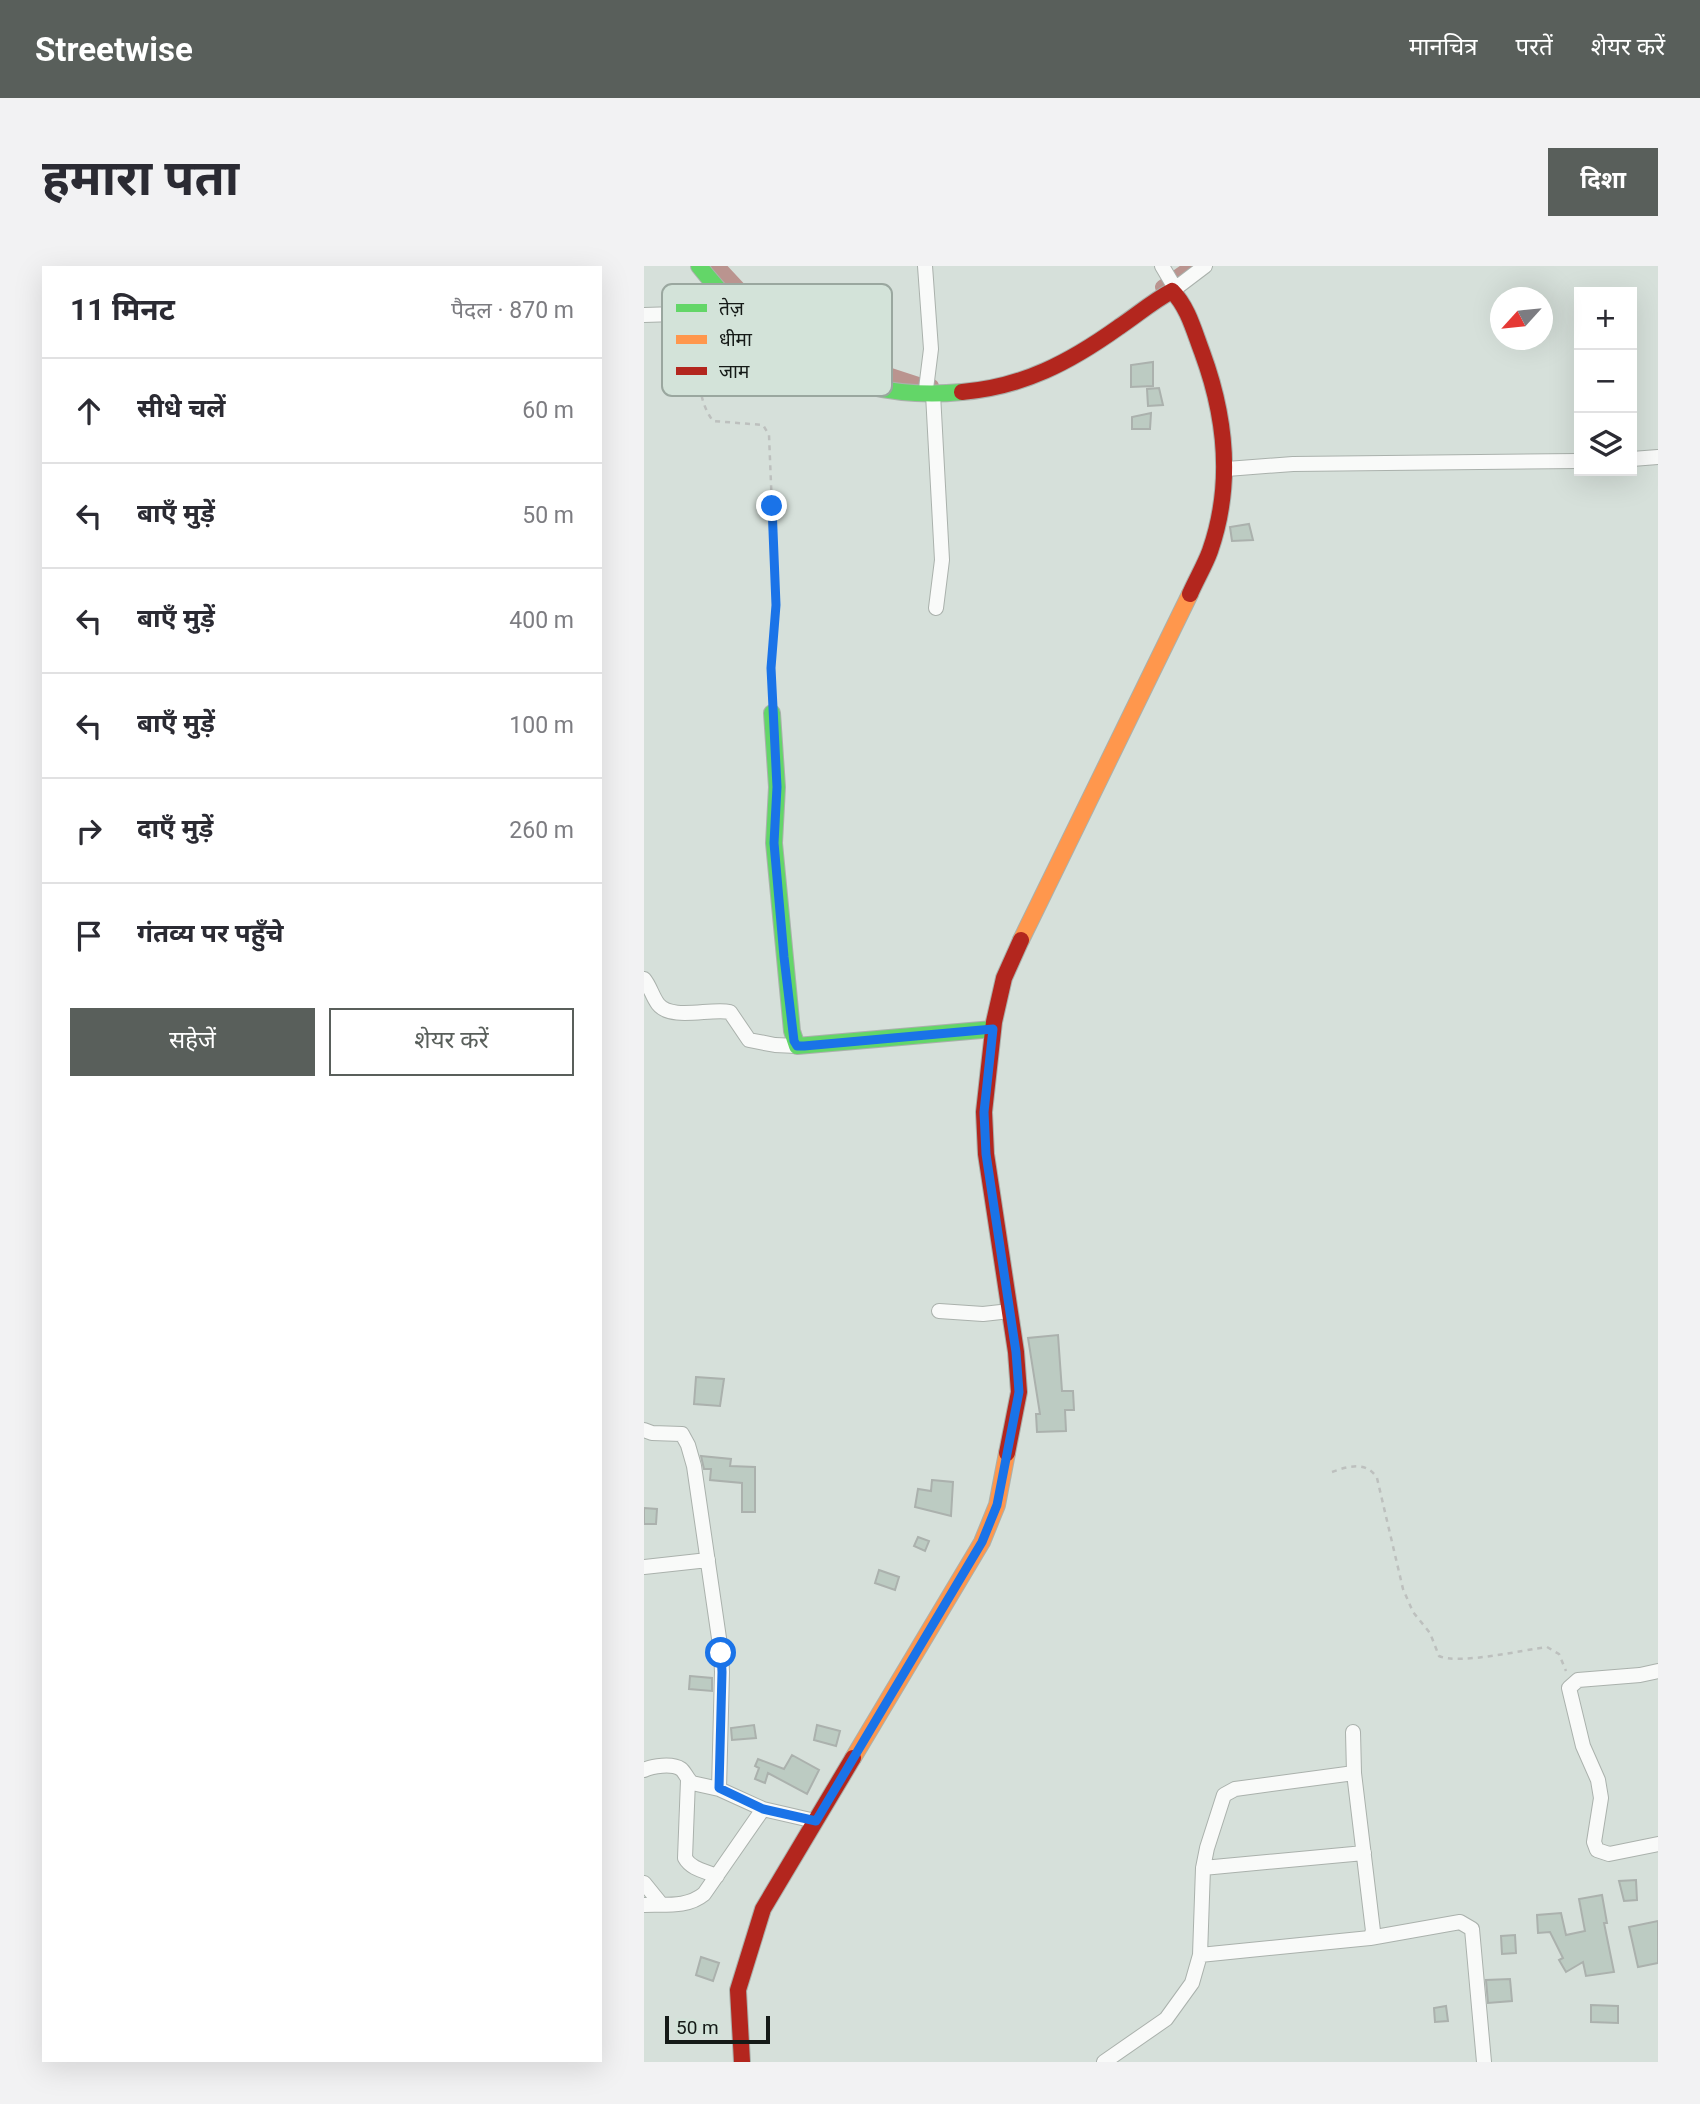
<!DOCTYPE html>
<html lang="hi">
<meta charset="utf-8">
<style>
body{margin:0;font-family:Roboto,"Noto Sans Devanagari",sans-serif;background:#f2f2f3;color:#2b2b33}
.controls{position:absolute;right:21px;top:21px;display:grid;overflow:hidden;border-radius:0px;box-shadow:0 7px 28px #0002}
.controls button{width:63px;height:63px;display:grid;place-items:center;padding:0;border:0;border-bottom:2px solid #e1e1e2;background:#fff;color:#2b2b33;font:35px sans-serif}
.compass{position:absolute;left:846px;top:21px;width:63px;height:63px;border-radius:50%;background:#fff;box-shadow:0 7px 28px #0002;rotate:243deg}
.scale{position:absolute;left:21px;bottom:18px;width:105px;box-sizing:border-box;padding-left:7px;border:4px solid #151a17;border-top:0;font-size:19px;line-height:24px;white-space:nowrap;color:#151a17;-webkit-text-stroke:5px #d3e3d9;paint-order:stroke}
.stop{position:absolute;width:21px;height:21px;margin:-16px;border:5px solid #1a73e8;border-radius:50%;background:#fff}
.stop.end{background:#1a73e8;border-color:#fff;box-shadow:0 2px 7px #0008}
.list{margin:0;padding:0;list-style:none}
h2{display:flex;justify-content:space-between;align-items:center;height:91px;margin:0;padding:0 28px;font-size:30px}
h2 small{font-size:23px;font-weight:400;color:#7c7c81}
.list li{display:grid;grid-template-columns:46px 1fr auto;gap:21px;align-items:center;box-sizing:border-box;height:105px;padding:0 28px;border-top:2px solid #e1e1e2}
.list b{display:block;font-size:26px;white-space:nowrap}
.list em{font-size:23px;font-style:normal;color:#7c7c81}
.actions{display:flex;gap:14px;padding:21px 28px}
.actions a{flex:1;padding:16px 0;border:2px solid #595f5b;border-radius:0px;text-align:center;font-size:24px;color:#595f5b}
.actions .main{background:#595f5b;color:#fff}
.icon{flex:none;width:38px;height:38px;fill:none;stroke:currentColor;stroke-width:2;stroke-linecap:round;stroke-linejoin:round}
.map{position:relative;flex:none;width:1014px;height:1796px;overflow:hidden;border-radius:0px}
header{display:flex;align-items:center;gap:42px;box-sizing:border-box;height:98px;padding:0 35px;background:#595f5b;color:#fff}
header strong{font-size:33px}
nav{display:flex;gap:38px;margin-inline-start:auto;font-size:24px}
.intro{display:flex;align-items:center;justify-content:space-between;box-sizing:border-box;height:168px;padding:0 42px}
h1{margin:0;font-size:49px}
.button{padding:18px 32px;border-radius:0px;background:#595f5b;color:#fff;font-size:24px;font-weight:700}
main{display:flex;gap:42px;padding:0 42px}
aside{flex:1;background:#fff;border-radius:0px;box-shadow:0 7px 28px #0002}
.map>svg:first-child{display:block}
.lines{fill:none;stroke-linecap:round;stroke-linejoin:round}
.canal{stroke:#ba948f;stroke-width:14}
.building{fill:#bccbc2;stroke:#abb1ad;stroke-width:2}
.street-casing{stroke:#aab1ac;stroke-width:16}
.fast-casing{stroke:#aab1ac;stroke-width:18}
.slow-casing{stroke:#aab1ac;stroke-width:18}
.jam-casing{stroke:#aab1ac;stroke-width:18}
.path{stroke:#bdc0be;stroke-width:2.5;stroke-dasharray:5 5;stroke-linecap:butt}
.street{stroke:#f9faf9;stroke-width:14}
.fast{stroke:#63d668;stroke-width:16}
.slow{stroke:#ff974d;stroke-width:16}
.jam{stroke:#b3261e;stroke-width:16}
.route{stroke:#1a73e8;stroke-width:9}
.key{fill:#d3e3d9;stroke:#9aa79f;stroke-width:2}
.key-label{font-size:19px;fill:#151a17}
</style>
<header>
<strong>Streetwise</strong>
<nav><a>मानचित्र</a><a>परतें</a><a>शेयर करें</a></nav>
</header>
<div class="intro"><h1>हमारा पता</h1><a class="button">दिशा</a></div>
<main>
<aside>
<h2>11 मिनट<small>पैदल · 870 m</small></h2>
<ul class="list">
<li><svg class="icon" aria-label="ahead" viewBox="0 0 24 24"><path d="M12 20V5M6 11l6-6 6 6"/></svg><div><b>सीधे चलें</b></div><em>60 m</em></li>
<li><svg class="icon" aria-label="left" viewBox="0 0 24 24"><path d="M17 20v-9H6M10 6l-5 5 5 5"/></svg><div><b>बाएँ मुड़ें</b></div><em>50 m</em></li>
<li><svg class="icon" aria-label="left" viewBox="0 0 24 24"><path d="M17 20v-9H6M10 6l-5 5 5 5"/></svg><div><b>बाएँ मुड़ें</b></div><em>400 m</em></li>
<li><svg class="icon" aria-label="left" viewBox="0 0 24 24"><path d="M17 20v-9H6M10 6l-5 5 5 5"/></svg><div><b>बाएँ मुड़ें</b></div><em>100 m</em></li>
<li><svg class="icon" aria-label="right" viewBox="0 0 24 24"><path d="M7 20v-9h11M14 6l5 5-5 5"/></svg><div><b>दाएँ मुड़ें</b></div><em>260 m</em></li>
<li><svg class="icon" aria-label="arrive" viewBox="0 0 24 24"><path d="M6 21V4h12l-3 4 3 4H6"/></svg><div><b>गंतव्य पर पहुँचे</b></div></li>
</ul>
<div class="actions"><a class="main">सहेजें</a><a>शेयर करें</a></div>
</aside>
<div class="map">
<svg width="1014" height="1796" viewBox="0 0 1014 1796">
<rect width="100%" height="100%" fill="#d6e0da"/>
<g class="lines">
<!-- canal -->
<path class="canal" d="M74,0L102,30L167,83L280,120H288
M518,21L548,0"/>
</g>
<!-- building -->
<path class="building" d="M509,96V120L487,121V99Z
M515,122L519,139L504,140L503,123Z
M507,147L506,163H488V151Z
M605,258L609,274L588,275L586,261Z
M414,1069L418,1125H429L430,1144H421L422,1165L393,1166L392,1148H396L384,1072Z
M52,1111L80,1113L76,1140L50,1138Z
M57,1190L87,1193L86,1200L111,1201V1246H98V1217L66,1214L67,1203H60Z
M288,1214L309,1216L307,1250L271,1241L274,1223L287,1225Z
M0,1242L13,1243L12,1258H0Z
M274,1271L285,1275L281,1285L270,1280Z
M235,1304L255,1311L251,1324L231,1317Z
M46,1410L68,1412V1425L45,1423Z
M110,1459L112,1472L88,1474L87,1462Z
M173,1459L196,1465L192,1480L170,1474Z
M148,1489L175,1504L163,1528L124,1507L121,1517L111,1513L115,1502L111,1500L114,1493L140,1503Z
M992,1614L993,1634L980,1635L975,1615Z
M958,1629L963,1657H960L970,1706L942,1710L939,1696L922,1706L915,1694L919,1692L906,1666L894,1667L893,1649L917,1647L922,1669L941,1665L935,1633Z
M1014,1655V1697L994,1701L985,1661Z
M871,1669L872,1687L858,1688L857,1670Z
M57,1691L75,1697L69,1715L52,1709Z
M866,1713L868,1735L844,1737L842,1714Z
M947,1739L974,1740V1757L947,1756Z
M802,1740L804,1755L791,1756L790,1742Z"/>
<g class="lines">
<!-- street casing -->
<g class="street-casing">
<path id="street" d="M281,0L287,83L282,123
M518,0L531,22
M528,25L561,0
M0,49L94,46
M289,128L298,294L292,342
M988,193L1014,191
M583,203L649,198L935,195
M0,713C6,720 8,730 14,738C27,755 66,742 86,746L105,774L131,779L153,780
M295,1045L339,1048L366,1045
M0,1164L8,1167L38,1168L44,1179L50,1200L77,1386L78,1406L75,1523L119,1543L171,1555
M0,1301L64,1294
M1014,1405L996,1409L934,1414L925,1422L939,1480L954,1514L957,1532L950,1576L953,1584L965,1588L1014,1578
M0,1504C8,1500 28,1497 37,1503C41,1506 43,1513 48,1517L75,1523
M44,1514L41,1592C47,1603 61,1605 73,1610
M559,1602L720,1587
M0,1617L17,1638
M0,1639C20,1638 43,1642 60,1628L119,1543
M726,1672L816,1656L828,1663L840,1796
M556,1689L726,1672L729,1665L710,1507L709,1466
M460,1796L522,1753L548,1717L556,1689L559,1602L563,1582L580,1529L591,1523L710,1507"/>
</g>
<!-- fast casing -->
<g class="fast-casing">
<path id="fast" d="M55,0C124,87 203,137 318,126
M128,447L133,521L130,577L148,765L153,780L349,763"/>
</g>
<!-- slow casing -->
<g class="slow-casing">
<path id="slow" d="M377,674L546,328
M209,1492L338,1276L353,1239L363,1187"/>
</g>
<!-- jam casing -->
<g class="jam-casing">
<path id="jam" d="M318,126C379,121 426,96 475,61C493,49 509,35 528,25C544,41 550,65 558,86C582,151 589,219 566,285C561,299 552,314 546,328
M363,1187L375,1126L372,1086L342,888L340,846L350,756L360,712L377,674
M98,1796L94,1724L119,1643L209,1492"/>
</g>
<!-- path -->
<path class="path" d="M55,60C54,90 50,130 69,155L119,159L125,169L132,339L127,402V429
M688,1206C704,1200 723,1195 733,1212L759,1323L769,1346L786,1367L795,1390C814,1399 879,1384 903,1381L915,1388L922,1405"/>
<!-- street -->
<use href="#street" class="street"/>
<!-- fast -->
<use href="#fast" class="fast"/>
<!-- slow -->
<use href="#slow" class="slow"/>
<!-- jam -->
<use href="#jam" class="jam"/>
</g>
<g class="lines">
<!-- route -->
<path class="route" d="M77,1387L78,1406L75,1522L119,1543L172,1555L338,1276L353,1239L375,1126L372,1086L342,888L340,846L349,763L160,780H153L150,775L140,691L130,577L133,521L127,402L132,339L128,240"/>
</g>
<!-- legend -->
<rect x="18" y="18" width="230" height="112" rx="10" class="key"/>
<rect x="32" y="38" width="31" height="8" fill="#63d668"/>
<rect x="32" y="69" width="31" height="9" fill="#ff974d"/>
<rect x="32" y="101" width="31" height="8" fill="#b3261e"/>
<g class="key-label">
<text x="75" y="49">तेज़</text>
<text x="75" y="80">धीमा</text>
<text x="75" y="112">जाम</text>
</g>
</svg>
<div class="controls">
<button>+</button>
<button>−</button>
<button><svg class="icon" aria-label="layers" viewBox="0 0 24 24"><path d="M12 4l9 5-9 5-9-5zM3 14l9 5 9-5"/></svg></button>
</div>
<svg class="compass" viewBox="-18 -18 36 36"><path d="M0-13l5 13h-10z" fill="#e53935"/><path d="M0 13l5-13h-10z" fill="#7c7c81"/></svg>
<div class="scale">50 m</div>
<div class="stop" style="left:77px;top:1387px"></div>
<div class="stop end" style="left:128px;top:240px"></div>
</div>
</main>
